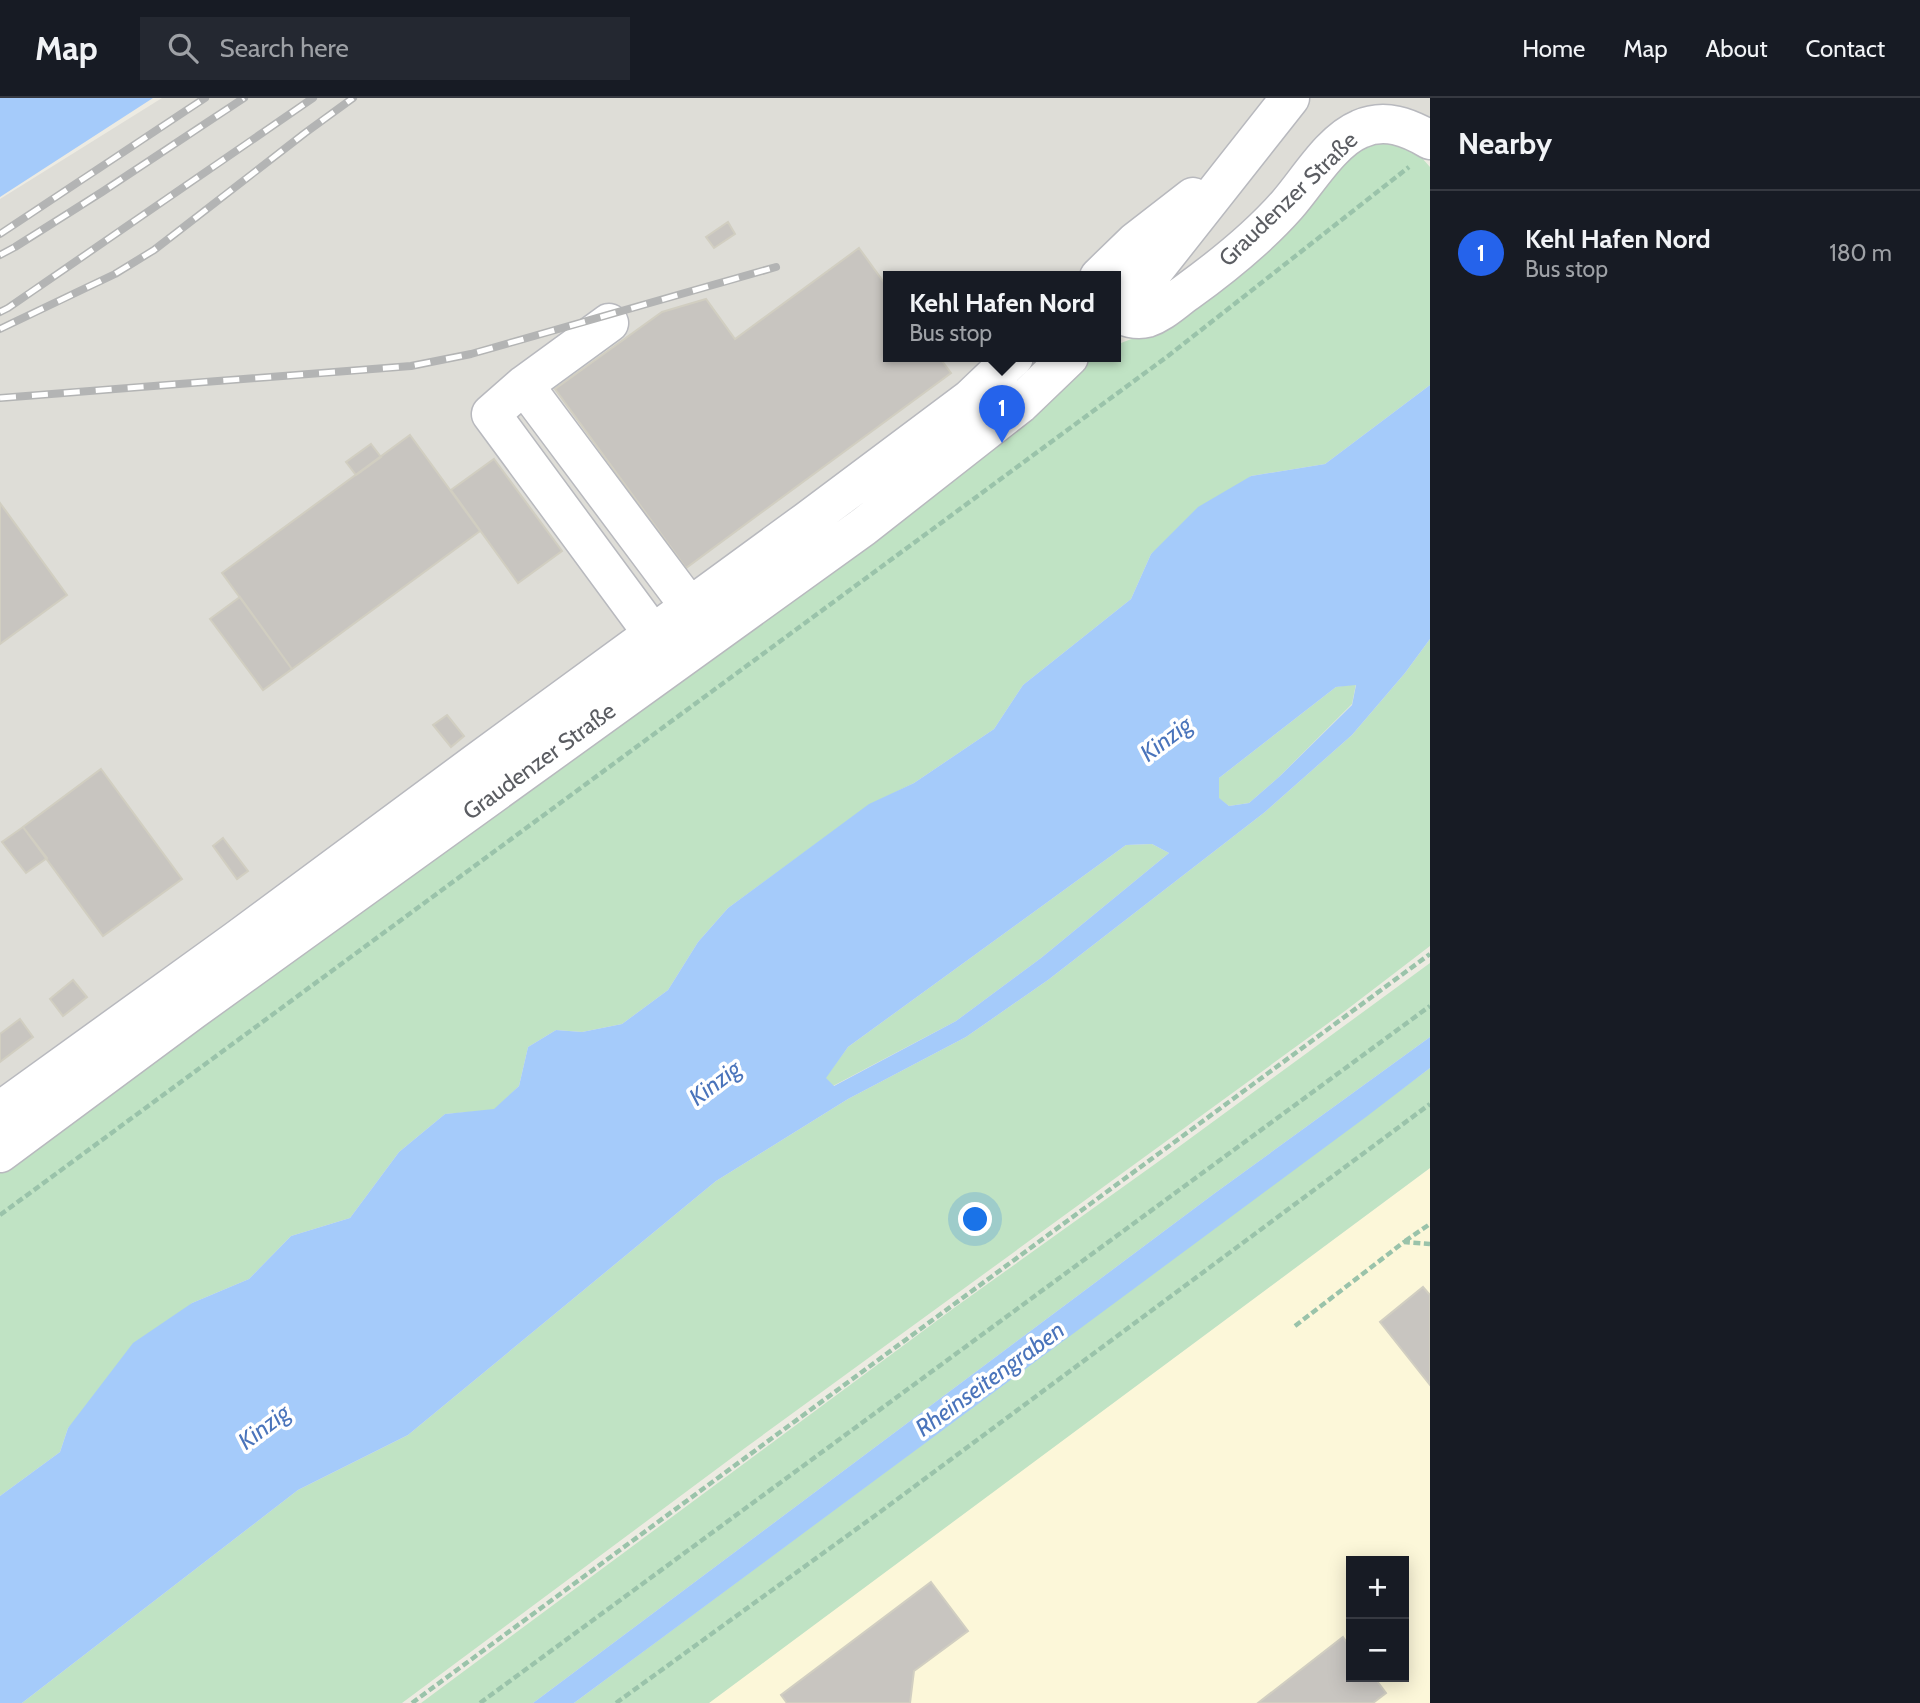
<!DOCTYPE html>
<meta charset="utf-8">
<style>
body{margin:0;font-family:Cabin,sans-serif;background:#242831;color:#f1f3f6}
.controls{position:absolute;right:21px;bottom:21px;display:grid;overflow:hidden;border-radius:0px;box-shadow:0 4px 18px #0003}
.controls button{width:63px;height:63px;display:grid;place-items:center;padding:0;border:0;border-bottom:2px solid #363941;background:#171b24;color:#f1f3f6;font:35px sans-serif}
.you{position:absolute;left:976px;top:1122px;width:24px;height:24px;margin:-18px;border:5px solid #fff;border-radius:50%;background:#1a73e8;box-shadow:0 0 0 10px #1a73e833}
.badge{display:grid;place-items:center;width:46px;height:46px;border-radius:50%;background:#2563eb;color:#fff;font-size:23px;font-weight:700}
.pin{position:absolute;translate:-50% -58px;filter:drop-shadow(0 2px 4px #0008)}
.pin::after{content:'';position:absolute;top:37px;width:24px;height:21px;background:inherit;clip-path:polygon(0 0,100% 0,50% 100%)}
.popup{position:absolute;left:883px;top:173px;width:238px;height:91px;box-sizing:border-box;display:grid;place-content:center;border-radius:0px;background:#171b24;filter:drop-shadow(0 2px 5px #0005);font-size:23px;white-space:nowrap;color:#9ea1a6}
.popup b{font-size:26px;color:#f1f3f6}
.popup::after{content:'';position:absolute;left:50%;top:100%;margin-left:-14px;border:14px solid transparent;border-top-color:#171b24}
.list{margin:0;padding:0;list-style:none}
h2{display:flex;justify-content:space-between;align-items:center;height:91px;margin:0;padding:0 28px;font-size:30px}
h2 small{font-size:23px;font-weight:400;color:#9ea1a6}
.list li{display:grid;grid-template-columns:46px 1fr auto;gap:21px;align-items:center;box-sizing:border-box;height:126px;padding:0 28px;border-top:2px solid #363941}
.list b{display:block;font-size:26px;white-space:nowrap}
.list p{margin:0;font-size:23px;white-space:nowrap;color:#9ea1a6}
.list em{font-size:23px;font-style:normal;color:#9ea1a6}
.icon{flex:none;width:38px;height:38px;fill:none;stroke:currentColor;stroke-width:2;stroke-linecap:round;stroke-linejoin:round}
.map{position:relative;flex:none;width:1430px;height:1605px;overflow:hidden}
header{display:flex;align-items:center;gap:42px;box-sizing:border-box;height:98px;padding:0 35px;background:#171b24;border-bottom:2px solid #363941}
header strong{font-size:33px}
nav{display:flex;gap:38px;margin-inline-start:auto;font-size:24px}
.search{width:490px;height:63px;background:#242831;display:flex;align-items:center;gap:18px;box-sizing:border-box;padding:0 24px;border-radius:0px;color:#9ea1a6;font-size:26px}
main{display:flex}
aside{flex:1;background:#171b24}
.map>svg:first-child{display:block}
.commercial{fill:#fcf7d9;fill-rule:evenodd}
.industrial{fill:#deddd7}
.green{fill:#c0e3c4}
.water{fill:#a5cbfa;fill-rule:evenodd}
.building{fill:#c8c5c0;stroke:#d1cec1;stroke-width:2}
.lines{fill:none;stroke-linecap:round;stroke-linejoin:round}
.minor-casing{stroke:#b8b9be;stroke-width:41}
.path{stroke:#9ac3aa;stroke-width:4.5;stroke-dasharray:7 3.5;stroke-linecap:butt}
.minor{stroke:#fff;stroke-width:38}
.rail-casing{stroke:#b3b4b4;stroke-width:8}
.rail{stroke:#fff;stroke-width:5;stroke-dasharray:16;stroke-linecap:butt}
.labels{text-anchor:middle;stroke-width:7;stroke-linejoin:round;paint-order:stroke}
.street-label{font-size:23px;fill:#5b5d62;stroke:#fff}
.water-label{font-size:24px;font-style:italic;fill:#4a74bb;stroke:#fff}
</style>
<header>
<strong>Map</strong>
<div class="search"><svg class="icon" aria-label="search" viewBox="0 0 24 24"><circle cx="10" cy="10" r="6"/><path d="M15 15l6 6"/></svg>Search here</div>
<nav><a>Home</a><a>Map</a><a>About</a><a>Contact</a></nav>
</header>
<main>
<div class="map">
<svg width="1430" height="1605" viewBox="0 0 1430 1605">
<rect width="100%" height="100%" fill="#edebe2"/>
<!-- commercial -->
<path class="commercial" d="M1430,1070V1605H709L729,1590ZM1351,1463H1404V1579H1351Z"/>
<!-- industrial -->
<path class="industrial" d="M162,0H1430V21L1272,109L1160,200L1116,179H888V259H1039L996,298L0,1028V101Z"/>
<!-- green -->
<path class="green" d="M1405,41L1430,69V287L1325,366L1251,378L1151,456L1131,501L1023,587L994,631L914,685L869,707L728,810L698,844L668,892L622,926L582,934L556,932L528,949L519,988L494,1012L445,1016L399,1054L350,1120L291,1138L249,1181L192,1205L68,1330L60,1354L0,1398V1073L1038,313L1091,259H1116V247L1154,232L1355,48Z
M1430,541V848L1345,913L745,1350L402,1605H22L298,1392L408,1337L716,1083L848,1001L966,939L1048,882L1265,714L1352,637L1405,575Z
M1356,586L1352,606L1280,678L1249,705L1229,708L1218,700L1219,680L1336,589Z
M1152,746L1169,755L1041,860L956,923L833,988L825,980L848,949L1126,747Z
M1430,865V939L1215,1095L533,1605H421L954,1210L1169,1056Z
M1430,970V1070L709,1605H574Z"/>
<!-- water -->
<path class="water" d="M0,0H153L0,99Z
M1430,287V541L1405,575L1352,637L1265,714L1048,882L966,939L848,1001L716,1083L408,1337L298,1392L22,1605H0V1398L60,1354L68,1330L133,1245L192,1205L249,1181L291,1138L350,1120L399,1054L445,1016L494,1011L519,988L528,949L556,932L582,934L622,926L668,892L698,844L728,810L869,706L914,685L994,631L1023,587L1131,501L1151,456L1198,409L1251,378L1325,366ZM1356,587L1352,607L1280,678L1249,705L1229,708L1219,700V680L1336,589ZM1152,746L1169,755L1041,860L956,923L834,988L826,980L848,949L1126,747Z
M1430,939V970L1366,1019L574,1605H533L1215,1095Z"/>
<!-- building -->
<path class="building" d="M728,124L735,136L714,150L706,139Z
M859,150L888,190V259H939L951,275L686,470L555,291L662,214L706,201L735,241Z
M410,337L480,433L292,571L222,475Z
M371,346L381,359L356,377L346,364Z
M494,361L562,453L518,485L451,392Z
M0,405L67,497L0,546Z
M240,499L292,571L263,592L210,521Z
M447,617L464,638L451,649L433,627Z
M101,671L182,781L103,838L23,729Z
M23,729L47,760L26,775L2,744Z
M223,740L248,773L237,781L213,748Z
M73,882L87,899L63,918L50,901Z
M20,921L33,939L0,964V936Z
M1423,1189L1430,1197V1287L1380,1224Z
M931,1484L968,1533L914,1573L910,1605H787L781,1597Z
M1343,1539L1351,1550V1579H1374L1386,1595L1373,1605H1258Z"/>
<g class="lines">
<!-- minor casing -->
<g class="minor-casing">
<path id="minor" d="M1099,179L1135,144L1193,99
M1116,214L1152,175L1290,0
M1116,215C1126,219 1136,223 1147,220C1162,215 1174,203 1187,194C1223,168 1257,141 1287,107C1308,83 1331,43 1360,31C1385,20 1408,29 1430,42
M609,225L524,287L491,316L653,536
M524,287L690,509
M0,1013L237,842L476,665L807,423L970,301L1014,259
M0,1055L193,912L863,429L1020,306L1069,259"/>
</g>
<!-- path -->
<path class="path" d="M0,1117L1168,258L1409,69
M1405,1143L1430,1126
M1295,1228L1404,1144L1430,1146
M412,1605L1430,856
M480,1605L1430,908
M616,1605L880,1414L1430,1006"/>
<!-- minor -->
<use href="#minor" class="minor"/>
<!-- rail casing -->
<g class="rail-casing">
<path id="rail" d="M0,136L205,0
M0,157L15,149L102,94L244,0
M0,214L8,210L313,0
M0,231L115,176L154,152L305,35L353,0
M0,300L411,268L471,256L776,169"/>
</g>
<!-- rail -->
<use href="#rail" class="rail"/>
</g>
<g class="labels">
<!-- street labels -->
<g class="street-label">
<text transform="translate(1288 101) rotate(-44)" y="8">Graudenzer Straße</text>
<text transform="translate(539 663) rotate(-36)" y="8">Graudenzer Straße</text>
</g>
<!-- water labels -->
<g class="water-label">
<text transform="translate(1166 641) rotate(-37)" y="8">Kinzig</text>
<text transform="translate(715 985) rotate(-37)" y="8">Kinzig</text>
<text transform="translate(990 1281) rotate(-36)" y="8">Rheinseitengraben</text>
<text transform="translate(264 1329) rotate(-37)" y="8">Kinzig</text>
</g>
</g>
</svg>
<div class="controls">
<button>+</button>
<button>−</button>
</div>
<div class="you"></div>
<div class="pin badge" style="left:1002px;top:345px">1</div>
<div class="popup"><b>Kehl Hafen Nord</b>Bus stop</div>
</div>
<aside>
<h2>Nearby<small></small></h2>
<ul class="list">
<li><span class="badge">1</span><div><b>Kehl Hafen Nord</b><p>Bus stop</p></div><em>180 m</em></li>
</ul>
</aside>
</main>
